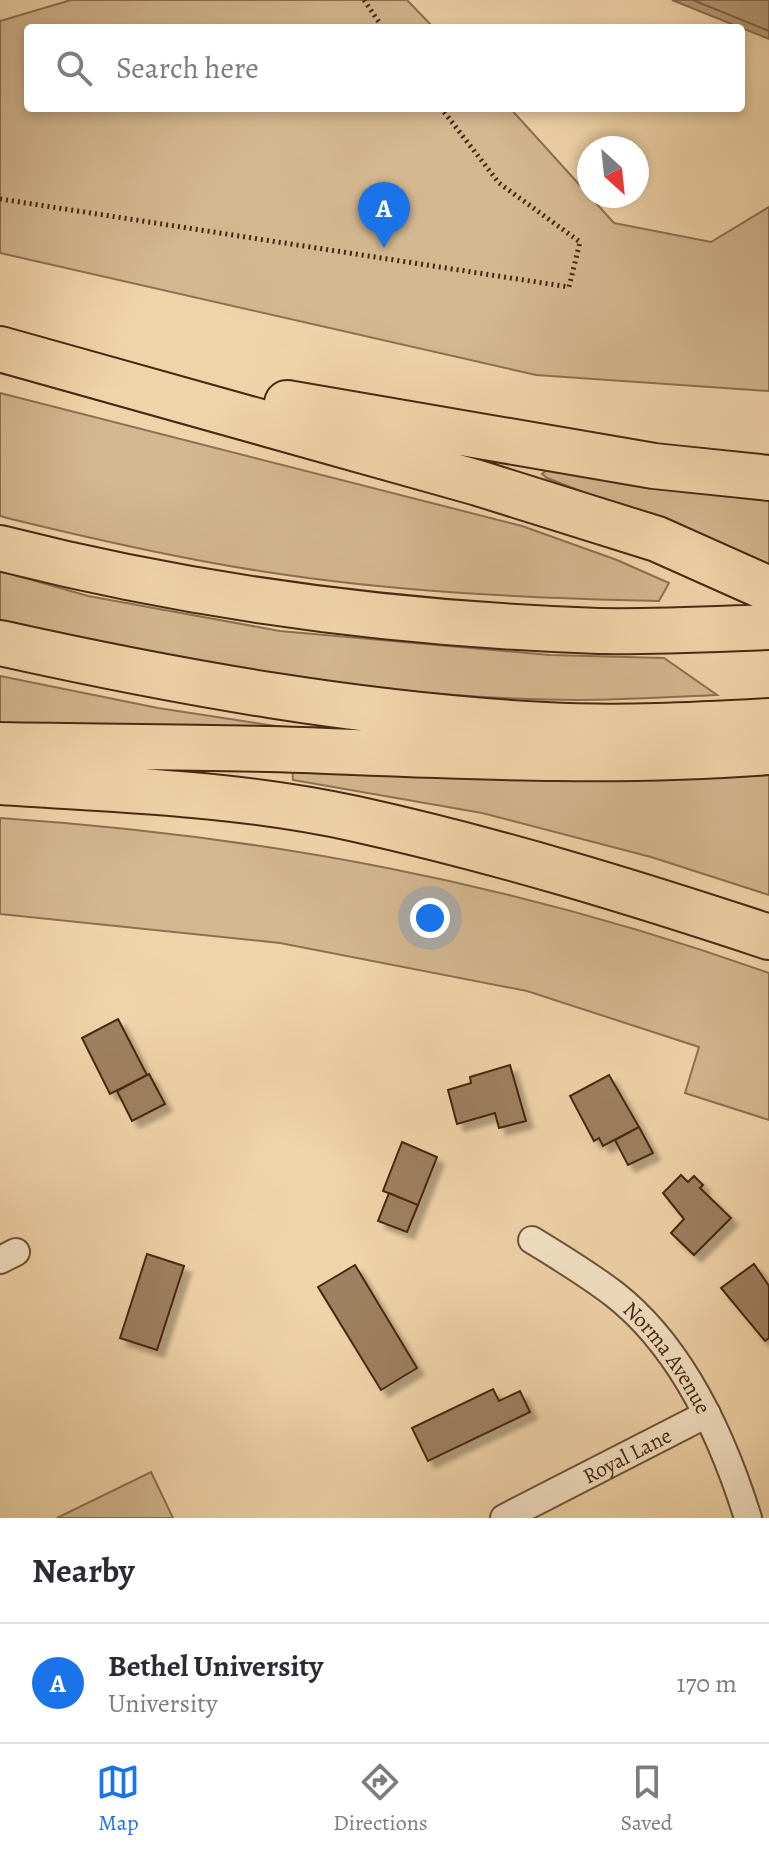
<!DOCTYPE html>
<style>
body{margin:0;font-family:Alegreya,serif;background:#f2f2f3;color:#2b2b33}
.compass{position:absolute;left:577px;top:136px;width:72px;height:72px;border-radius:50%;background:#fff;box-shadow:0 4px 12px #0003;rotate:153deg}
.you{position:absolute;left:430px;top:918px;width:28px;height:28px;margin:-20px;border:6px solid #fff;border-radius:50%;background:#1a73e8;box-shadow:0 0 0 12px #1a73e833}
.badge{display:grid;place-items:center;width:52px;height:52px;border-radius:50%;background:#1a73e8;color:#fff;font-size:26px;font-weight:700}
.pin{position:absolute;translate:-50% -66px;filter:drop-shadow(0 2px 4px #0008)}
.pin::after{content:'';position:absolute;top:42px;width:28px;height:24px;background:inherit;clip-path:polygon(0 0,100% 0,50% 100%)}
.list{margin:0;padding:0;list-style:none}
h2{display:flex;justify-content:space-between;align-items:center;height:104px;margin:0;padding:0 32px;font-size:34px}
h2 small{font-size:26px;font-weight:400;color:#7c7c81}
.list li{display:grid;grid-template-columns:52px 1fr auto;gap:24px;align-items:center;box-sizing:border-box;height:120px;padding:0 32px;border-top:2px solid #e1e1e2}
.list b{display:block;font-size:30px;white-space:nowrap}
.list p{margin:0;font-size:26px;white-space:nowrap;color:#7c7c81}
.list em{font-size:26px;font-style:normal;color:#7c7c81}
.icon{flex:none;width:44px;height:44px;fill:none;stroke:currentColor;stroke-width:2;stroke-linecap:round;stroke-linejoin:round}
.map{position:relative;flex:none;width:769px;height:1518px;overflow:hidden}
.search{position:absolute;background:#fff;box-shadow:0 4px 12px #0003;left:24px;right:24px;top:24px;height:88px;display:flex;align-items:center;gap:20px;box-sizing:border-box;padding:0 28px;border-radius:8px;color:#7c7c81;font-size:30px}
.sheet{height:224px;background:#fff}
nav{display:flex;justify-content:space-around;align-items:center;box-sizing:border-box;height:112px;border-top:2px solid #e1e1e2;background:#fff;font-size:22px;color:#7c7c81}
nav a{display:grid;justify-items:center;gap:4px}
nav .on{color:#1a73e8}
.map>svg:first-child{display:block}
.green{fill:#d3b78f;stroke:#8c7050;stroke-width:2}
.water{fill:#b69a75;stroke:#896c4d;stroke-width:2}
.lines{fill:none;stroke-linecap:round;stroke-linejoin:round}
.shore{stroke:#7e6143;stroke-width:2}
.building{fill:#9e8160;stroke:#462811;stroke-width:2;filter:url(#shadow)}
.minor-casing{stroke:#705337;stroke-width:30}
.motorway-casing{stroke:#462811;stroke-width:48}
.path{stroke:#462811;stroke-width:5;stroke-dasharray:2 4;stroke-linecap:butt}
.minor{stroke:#f5e3c7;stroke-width:26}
.motorway{stroke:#f0d4a9;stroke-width:44}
.labels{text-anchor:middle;stroke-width:8;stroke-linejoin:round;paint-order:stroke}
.street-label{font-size:22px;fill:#462811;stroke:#f5e3c7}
</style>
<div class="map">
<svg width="769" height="1518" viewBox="0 0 769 1518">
<defs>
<filter id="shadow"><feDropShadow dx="7" dy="7" stdDeviation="2" flood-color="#0004"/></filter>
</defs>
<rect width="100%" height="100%" fill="#f0d4a9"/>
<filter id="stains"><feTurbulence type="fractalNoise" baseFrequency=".0025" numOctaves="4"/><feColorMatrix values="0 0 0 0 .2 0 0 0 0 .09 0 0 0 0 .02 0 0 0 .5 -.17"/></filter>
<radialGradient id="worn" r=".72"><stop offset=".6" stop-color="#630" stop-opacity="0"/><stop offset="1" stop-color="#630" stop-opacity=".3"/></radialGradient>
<!-- green -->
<path class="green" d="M71,0H407L434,28H28V108H510L614,223L711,242L769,207V391L536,375L0,253V21Z
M0,393L522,526L617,560L669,583L659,601C526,598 392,592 260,571C176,558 93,539 11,519L0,516Z
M548,469L769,496V564L547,478L542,474Z
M0,571L88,596L280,631L550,655L664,658L717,695C671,697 624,700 578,700C383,699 189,664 0,621Z
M0,676L158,708L295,729L0,728Z
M292,764C452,776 609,786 769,775V895L651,857L482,813L293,780Z
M0,818C266,836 517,883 769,973V1120L685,1093L699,1047L527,991L280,943L0,914Z
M151,1472L173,1518H57Z"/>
<!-- water -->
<path class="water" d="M672,0H769V39Z"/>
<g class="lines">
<!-- shore -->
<path class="shore" d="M693,0L769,31"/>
</g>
<!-- building -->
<path class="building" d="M118,1019L147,1075L110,1094L82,1038Z
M510,1065L526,1121L499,1128L495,1113L457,1124L448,1090L471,1083L470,1077Z
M149,1074L165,1104L132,1121L117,1091Z
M609,1075L639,1127L603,1146L599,1138L594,1141L570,1096Z
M639,1127L653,1153L628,1165L615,1140Z
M402,1142L437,1157L418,1205L383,1191Z
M681,1175L688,1182L694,1176L703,1185L700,1188L731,1218L694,1255L671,1233L684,1219L663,1193Z
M389,1193L418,1205L407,1232L378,1221Z
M147,1254L184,1266L157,1350L120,1338Z
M754,1264L769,1286V1338L765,1341L721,1288Z
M355,1265L417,1368L381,1390L318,1287Z
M493,1389L499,1401L520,1391L530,1412L428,1461L412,1428Z"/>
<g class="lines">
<!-- minor casing -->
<g class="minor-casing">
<g id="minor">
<path id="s1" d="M532,1240C560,1257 588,1274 614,1294C682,1347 723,1438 748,1518"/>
<path d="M0,1260L16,1252"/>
<path id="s2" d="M504,1518L707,1414"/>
</g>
</g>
<!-- motorway casing -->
<g class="motorway-casing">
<path id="motorway" d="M0,349L478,483L657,539L769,589
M287,403L654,466L769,478
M0,548C196,598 397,624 599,631C656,632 713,629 769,627
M0,643C180,683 361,715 545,725C619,729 695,725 769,721
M0,745C101,747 202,747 303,750C459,756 613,764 769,752
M0,782C117,790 240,793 356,819C496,850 633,892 769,937"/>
</g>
<!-- path -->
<path class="path" d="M364,0L383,28
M0,199L569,287L580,242L499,183L441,108"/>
<!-- minor -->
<use href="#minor" class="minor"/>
<!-- motorway -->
<use href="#motorway" class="motorway"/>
</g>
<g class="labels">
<!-- street labels -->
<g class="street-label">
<text dy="8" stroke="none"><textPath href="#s1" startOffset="182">Norma Avenue</textPath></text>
<text dy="8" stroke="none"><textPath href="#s2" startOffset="138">Royal Lane</textPath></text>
</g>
</g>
<rect width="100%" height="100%" filter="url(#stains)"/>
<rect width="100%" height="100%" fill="url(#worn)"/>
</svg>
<svg class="compass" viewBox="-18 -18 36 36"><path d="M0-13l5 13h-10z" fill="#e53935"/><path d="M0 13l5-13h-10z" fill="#7c7c81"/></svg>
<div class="you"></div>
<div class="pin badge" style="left:384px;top:248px">A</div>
<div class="search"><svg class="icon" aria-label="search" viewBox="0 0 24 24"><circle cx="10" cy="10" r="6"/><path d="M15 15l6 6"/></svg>Search here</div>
</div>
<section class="sheet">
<h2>Nearby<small></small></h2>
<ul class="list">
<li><span class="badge">A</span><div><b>Bethel University</b><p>University</p></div><em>170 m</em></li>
</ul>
</section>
<nav>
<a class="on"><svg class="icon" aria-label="map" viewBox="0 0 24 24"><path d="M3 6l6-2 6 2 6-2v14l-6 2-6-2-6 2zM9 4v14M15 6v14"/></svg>Map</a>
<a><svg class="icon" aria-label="directions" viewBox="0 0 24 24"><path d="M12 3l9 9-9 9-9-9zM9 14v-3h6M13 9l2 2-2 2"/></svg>Directions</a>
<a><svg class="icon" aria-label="saved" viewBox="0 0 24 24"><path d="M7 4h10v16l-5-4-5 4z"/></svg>Saved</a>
</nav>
